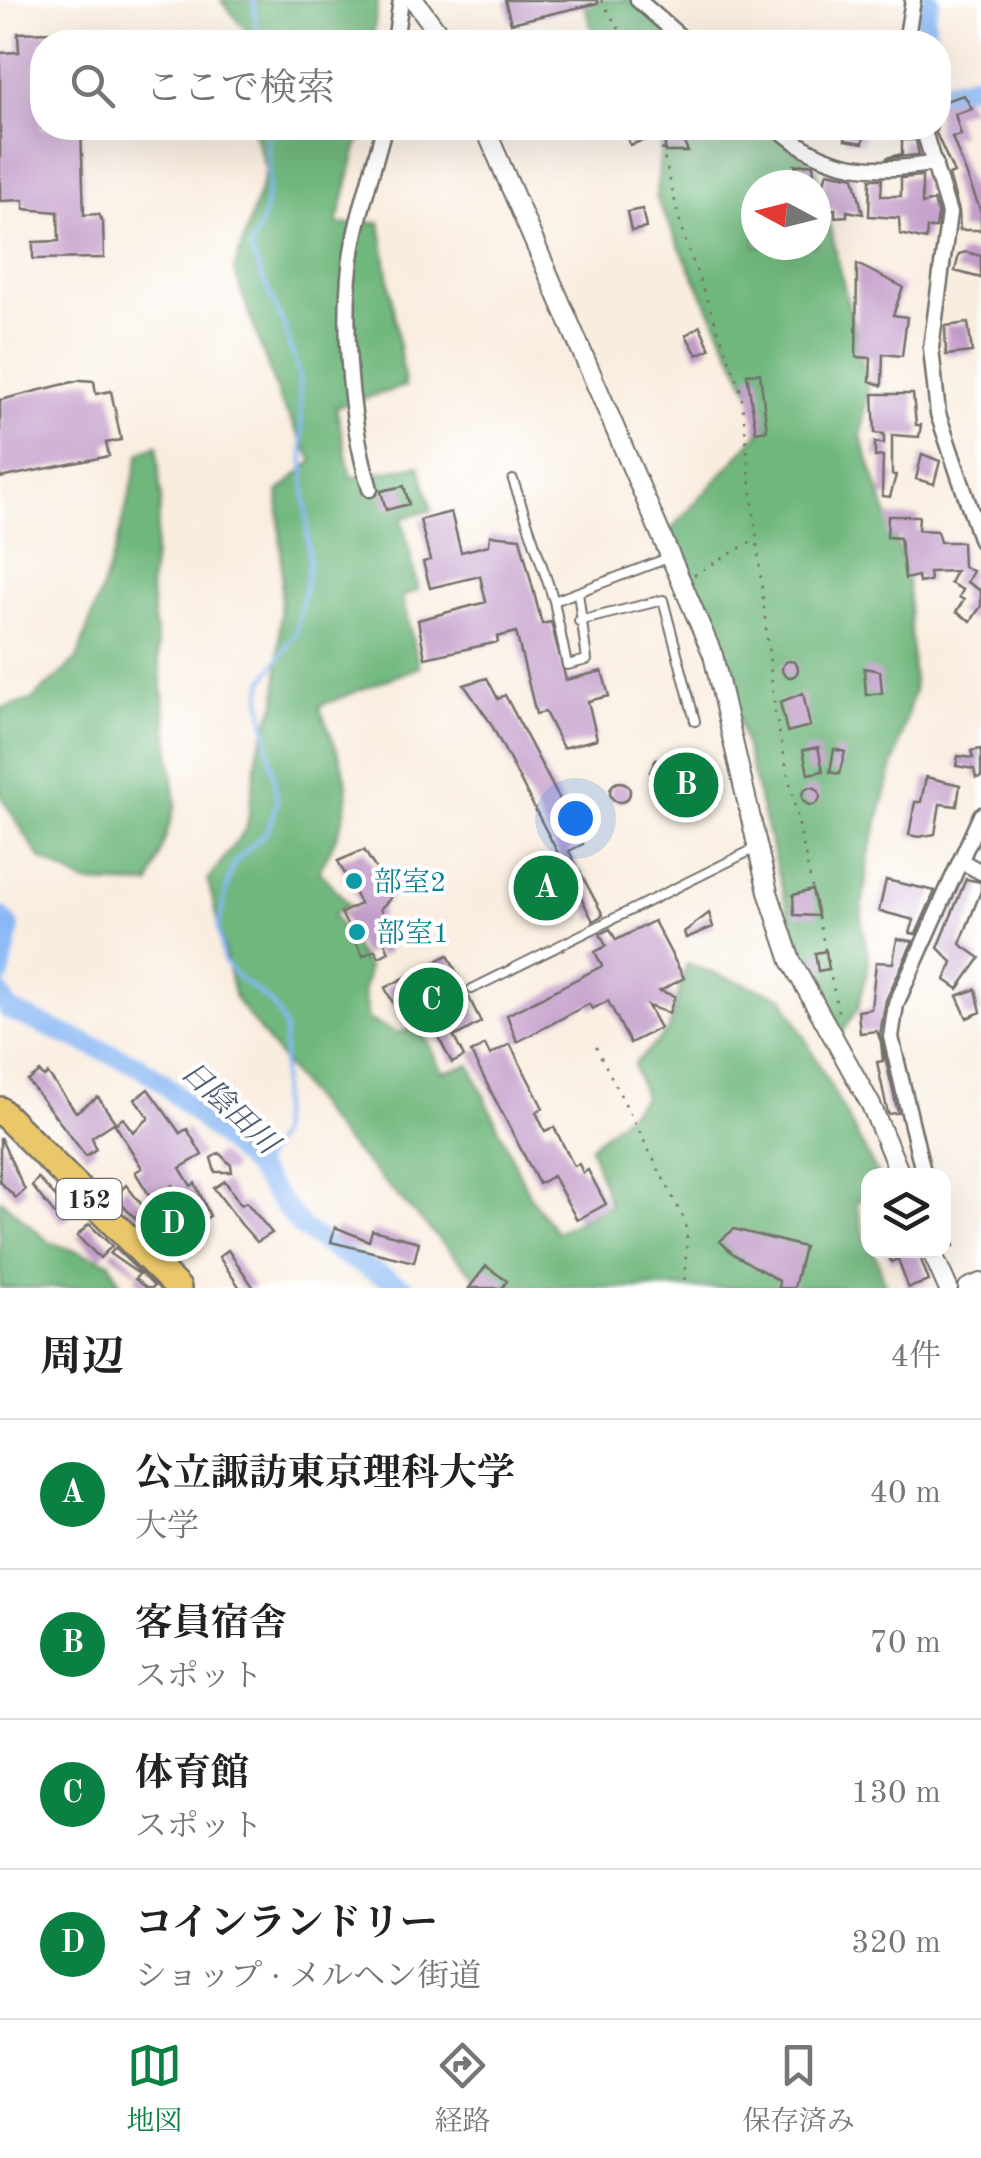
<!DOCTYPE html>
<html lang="ja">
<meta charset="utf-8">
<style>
body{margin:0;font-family:"Old Standard TT","Noto Serif JP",serif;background:#f6f6f6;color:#222}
.controls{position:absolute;right:30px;bottom:30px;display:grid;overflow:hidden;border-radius:20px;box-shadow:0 10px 40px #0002}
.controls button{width:90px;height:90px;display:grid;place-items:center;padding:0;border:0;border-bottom:2px solid #e0e0e0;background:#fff;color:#222;font:50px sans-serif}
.compass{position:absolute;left:741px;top:170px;width:90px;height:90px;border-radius:50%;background:#fff;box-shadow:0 10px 40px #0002;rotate:277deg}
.you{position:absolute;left:575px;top:818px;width:35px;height:35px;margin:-25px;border:8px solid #fff;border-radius:50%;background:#1a73e8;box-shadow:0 0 0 15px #1a73e833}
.badge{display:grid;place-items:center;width:65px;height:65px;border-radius:50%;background:#0b8043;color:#fff;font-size:32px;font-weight:700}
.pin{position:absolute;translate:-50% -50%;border:5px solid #fff;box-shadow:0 2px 10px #0006}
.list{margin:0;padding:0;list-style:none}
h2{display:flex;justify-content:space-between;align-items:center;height:130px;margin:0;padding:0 40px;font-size:42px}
h2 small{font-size:32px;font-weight:400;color:#767676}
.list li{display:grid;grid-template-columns:65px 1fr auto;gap:30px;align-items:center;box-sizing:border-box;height:150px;padding:0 40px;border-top:2px solid #e0e0e0}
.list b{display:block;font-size:38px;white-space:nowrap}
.list p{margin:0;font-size:32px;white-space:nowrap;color:#767676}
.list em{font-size:32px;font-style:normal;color:#767676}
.icon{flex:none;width:55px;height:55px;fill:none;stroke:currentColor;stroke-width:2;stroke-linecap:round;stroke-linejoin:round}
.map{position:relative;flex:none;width:981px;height:1288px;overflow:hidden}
.search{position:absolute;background:#fff;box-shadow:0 10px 40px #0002;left:30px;right:30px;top:30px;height:110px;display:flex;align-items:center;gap:25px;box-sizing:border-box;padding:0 35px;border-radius:40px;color:#767676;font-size:38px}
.sheet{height:730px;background:#fff}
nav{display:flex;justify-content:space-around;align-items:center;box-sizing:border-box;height:140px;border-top:2px solid #e0e0e0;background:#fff;font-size:28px;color:#767676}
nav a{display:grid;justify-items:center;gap:5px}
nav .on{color:#0b8043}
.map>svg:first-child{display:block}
.forest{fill:#6fb77d;stroke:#4d7154;stroke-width:2.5;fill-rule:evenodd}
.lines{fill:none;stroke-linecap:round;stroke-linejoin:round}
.stream{stroke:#88b8f4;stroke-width:4}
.river{stroke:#88b8f4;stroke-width:20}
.building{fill:#c29cc9}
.service-casing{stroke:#736f6a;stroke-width:12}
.minor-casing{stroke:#736f6a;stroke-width:19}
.tertiary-casing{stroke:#736f6a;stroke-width:22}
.trunk-casing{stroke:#736f6a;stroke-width:30}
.path{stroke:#736f6a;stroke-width:2.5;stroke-dasharray:2.5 8;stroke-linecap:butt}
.service{stroke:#fff;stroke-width:8}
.minor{stroke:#fff;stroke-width:14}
.tertiary{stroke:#fff;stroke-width:18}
.trunk{stroke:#eac769;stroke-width:25}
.culture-dot{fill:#0f9aa8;stroke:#fff;stroke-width:4}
.labels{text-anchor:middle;stroke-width:8;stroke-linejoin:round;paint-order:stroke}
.shield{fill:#fff;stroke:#6b6b6b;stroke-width:2.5}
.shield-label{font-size:25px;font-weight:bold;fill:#2b2b2b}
.culture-label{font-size:28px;fill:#0d838f;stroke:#fff;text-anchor:start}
.water-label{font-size:30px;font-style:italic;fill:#4c5c71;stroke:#fff}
</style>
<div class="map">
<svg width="981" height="1288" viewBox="0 0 981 1288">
<rect width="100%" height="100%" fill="#fff"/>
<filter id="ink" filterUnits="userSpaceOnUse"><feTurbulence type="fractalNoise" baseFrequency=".01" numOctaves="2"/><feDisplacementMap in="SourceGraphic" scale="20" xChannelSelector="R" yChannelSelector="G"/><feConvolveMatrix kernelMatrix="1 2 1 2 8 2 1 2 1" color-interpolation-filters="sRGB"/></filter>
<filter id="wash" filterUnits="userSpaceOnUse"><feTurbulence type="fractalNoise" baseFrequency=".0048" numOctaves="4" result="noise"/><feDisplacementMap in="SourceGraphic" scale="40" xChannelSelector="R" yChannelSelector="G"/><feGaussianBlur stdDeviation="2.25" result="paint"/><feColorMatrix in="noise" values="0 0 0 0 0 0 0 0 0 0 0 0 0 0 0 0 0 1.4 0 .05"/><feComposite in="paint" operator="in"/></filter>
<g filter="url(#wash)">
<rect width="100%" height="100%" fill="#f9eddf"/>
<!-- forest -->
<path class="forest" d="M221,0H378L372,42H249L251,36Z
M583,0H639L683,42H596Z
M253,128H362L337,225L380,222L405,386L336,407L351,478L419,465L432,510L402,518L418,590L402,597L419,667L319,706C351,787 362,790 319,871L349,905L333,914L368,969L363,993L368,1020L398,1033L420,1026L442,1072L470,1065L529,1195L556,1232L610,1205L590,1147L644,1098L634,1064L668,1031L687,964L783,997L878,1175L868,1176V1193L856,1203L868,1250L874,1251L887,1288H486L335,1131L235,998L208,880L247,827L258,750L277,700L282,569L278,492L313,461L280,401L234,270L266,171Z
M652,128H773L816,169L868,388L861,438L907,573L914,690L869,854L861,918L869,963L858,1008L838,1039L790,919L716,632L670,531L766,425L656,198L662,139ZM756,185H816V245H756Z
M157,445L161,499L150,586L176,804L150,885L86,883L40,858L0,795V709L32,700L77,659L116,548L140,453Z
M0,1199L49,1242L110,1262L122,1288H0Z"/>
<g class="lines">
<!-- stream -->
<path class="stream" d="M253,0L259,42
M257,1172L278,1135L285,1032C277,993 242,989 223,960L218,927L230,875L235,862L268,830L277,801L261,698L264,680L296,634L309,565L299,376L284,326L250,249L264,216L269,178L267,128"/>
<!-- river -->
<path class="river" d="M927,42L925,14L930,0
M938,93L981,83
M0,916L10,928L0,976
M0,994L9,1010L139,1066L161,1081L253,1166L301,1227L337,1252L405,1288"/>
</g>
<g id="blocks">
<!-- building -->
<path class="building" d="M505,0H597L598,3L511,23Z
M54,32L55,42H42V128H81L84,215L99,214L103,223L104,258L33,259V242L59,241L58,212L24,209V200L0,201V53L19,52L18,33Z
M964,95L972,109L955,114L961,135L952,137L981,212V230H960L959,211L949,175L954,173L936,133L938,103Z
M640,128L645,140L630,145L625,130Z
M665,128H678L688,152H665Z
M846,128H865L863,143L845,140Z
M902,140H916L919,155L886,158L902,154Z
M813,164L815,185H798L795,165Z
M827,172L854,177L863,214L847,211V216L835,217V209L816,212Z
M922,176V204L934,201L938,214L936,228H927L926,240L900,234L899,218L869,216L870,179H882L881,196H901V178Z
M642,209L646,228L631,231L627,212Z
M966,252L981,256V278L955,271L959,254Z
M857,264L903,287L893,315L907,317L902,356L883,354L882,386L870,381L871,358L856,357Z
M968,323L972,352L946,355L945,326Z
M700,326L710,349L697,355L686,335Z
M760,373L767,430L756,432L747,374Z
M81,380L94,381L96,394L111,391L121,440L106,443L109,456L0,478V400Z
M873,394H913L916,425H921L919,437L892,435V475H896L890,497L882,496L883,456L875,457V442L884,444V434L875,433Z
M922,454L940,461L934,484L916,479Z
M404,486L409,504L386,510L381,491Z
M451,512L461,552L489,545L490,535L520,538L542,624L551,622L566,680L602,671L609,696L588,701L597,739L563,748L545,712L536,714L516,632L497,637L498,642L425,658L418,620L486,602L480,576L430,588L423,562L430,560L420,520Z
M888,516H919L918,530L937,531L940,542H962L963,566L973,571L967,582L981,591V606L971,621L956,612L964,600L959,597L963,590L950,583L956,571L929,572L930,581L919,583L918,576L905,579L900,538L887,537Z
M782 669a8 8 0 1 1 16 0a8 8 0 1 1-16 0Z
M864,668L880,671L882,693L866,695Z
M487,678L498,699L505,695L583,844L569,851L603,915L593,921L490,722L464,685Z
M803,693L810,726L787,732L780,702Z
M818,747L823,771L808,774L803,750Z
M834,749L845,752L839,774L830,772Z
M981,749V777L976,778L974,769L956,766L958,756L973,758L971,751Z
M656,759L702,781L698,789L705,804L690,812L682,796L687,793L650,772Z
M926,777L960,785L957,806L940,804L935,834L919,837L909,835L915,802H921Z
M610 792a10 10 0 1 1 20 0a10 10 0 1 1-20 0Z
M802 796a9 9 0 1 1 18 0a9 9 0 1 1-18 0Z
M364,850L389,890L390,899L380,909L383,915L375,919L389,952L379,957L375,950L363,956L341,913L360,904L338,861Z
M966,879L981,882V891L960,944L980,958L958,989L945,980L952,962L938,948Z
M886,880L935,891L916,934L910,933L914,920L879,911Z
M812,890L818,916L794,915L793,895Z
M709,913L713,927L686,938L684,932Z
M654,921L684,978L660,991L675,996L669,1013L648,1006L660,1028L630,1043L608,1001L592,1009L589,1004L517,1042L507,1015L602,966L595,952L606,946L600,934L610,929L616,940Z
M897,939L913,941L886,1000L880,1035L898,1113L888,1114L877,1062L883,1061L881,1042L877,1031L860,1033L858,1011L871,1009L876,962L893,963Z
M826,951L829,969L818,971L815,953Z
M448,955L481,1022L454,1037L464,1057L452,1063L426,1013L405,1025L385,988Z
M976,989L981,1012L967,1018L957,996Z
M510,1044L543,1108L536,1112L545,1131L554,1127L574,1166L579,1164L583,1173L588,1170L606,1204L577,1220L553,1176L539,1184L471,1053L485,1045L490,1055Z
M40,1072L44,1077L48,1074L76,1112L98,1097L115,1122L92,1137L96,1149L86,1156L28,1081Z
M148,1089L180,1133L187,1129L202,1155L180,1168L191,1186L195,1183L210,1216L196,1224L201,1229L188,1244L164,1221L182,1200L173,1185L151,1198L135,1172L142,1168L115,1124L123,1118L133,1132L149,1118L135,1099Z
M0,1137L25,1190L16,1198L0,1182Z
M219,1153L231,1165L232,1172H215L211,1158Z
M38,1178L72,1215L62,1223L32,1186Z
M225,1181L241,1205L246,1202L272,1233L257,1242L241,1224L214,1188Z
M126,1185L154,1220L146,1229L114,1197Z
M948,1215L954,1246L944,1248V1216Z
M89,1224L112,1246L100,1258L77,1236Z
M335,1227L369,1241L372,1230L419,1242L414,1262L331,1242Z
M734,1229L804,1247L794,1288H778L779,1281L732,1253L720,1241Z
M115,1248L154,1286L152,1288H146L135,1279L139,1274L110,1254Z
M228,1250L254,1288H240L219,1257Z
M886,1250H917L907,1255L919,1254L929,1281L908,1288L898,1259L891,1262Z
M486,1266L507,1281L502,1288H469Z"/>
</g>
</g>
<g filter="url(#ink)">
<use href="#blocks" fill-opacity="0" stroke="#736f6a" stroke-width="2.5"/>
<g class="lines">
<!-- service casing -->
<g class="service-casing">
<path id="service" d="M513,480L554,601L567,665L587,660L578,592
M554,601L668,558
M579,621L663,600L695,721
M472,989L758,847"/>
</g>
<!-- minor casing -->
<g class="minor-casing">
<path id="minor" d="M638,0L686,42
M395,42L401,0
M906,42L913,0
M778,128C825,171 876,174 935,163
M923,128L949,213L931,348L938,414L981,541
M370,489C349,418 339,304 356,231C364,196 375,162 384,128
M961,861L981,872
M924,1176L891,1037L896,1004L981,815"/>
</g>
<!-- tertiary casing -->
<g class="tertiary-casing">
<path id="tertiary" d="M414,0L445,42
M485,128L713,655L768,892L791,961L871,1105L901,1176
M931,1250L948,1288
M968,1288L981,1283"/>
</g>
<!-- trunk casing -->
<g class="trunk-casing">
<path id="trunk" d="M0,1110L178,1288"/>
</g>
<!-- path -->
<path class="path" d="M601,0L627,42
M657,128L684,238L741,391L775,712L839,1016
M694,575L752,541
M596,1047L683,1217L687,1232L684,1288"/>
<!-- service -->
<use href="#service" class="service"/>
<!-- minor -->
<use href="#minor" class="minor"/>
<!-- tertiary -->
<use href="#tertiary" class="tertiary"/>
<!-- trunk -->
<use href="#trunk" class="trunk"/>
</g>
</g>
<!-- markers -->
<g class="culture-dot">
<circle cx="354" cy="881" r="10"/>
<circle cx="357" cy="932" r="10"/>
</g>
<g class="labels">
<!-- shield labels -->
<rect class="shield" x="56.5" y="1179" width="65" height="40" rx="8"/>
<g class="shield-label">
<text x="89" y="1208">152</text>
</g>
<!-- culture labels -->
<g class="culture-label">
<text x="374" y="891">部室2</text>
<text x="377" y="942">部室1</text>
</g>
<!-- water labels -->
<g class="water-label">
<text transform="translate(230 1107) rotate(43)" y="10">日陰田川</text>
</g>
</g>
</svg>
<div class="controls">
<button><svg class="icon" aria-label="layers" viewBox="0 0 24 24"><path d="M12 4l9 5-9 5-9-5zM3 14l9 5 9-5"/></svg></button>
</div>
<svg class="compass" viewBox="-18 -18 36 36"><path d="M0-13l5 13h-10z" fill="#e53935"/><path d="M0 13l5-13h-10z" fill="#767676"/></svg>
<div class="you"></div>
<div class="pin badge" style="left:546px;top:888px">A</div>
<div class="pin badge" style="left:686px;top:785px">B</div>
<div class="pin badge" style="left:431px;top:1000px">C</div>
<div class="pin badge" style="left:173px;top:1224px">D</div>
<div class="search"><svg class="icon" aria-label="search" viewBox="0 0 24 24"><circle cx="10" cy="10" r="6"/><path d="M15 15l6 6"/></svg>ここで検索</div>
</div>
<section class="sheet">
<h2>周辺<small>4件</small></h2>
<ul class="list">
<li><span class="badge">A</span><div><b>公立諏訪東京理科大学</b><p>大学</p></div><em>40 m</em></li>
<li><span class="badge">B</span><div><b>客員宿舎</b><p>スポット</p></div><em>70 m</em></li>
<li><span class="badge">C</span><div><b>体育館</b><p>スポット</p></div><em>130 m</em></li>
<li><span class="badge">D</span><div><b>コインランドリー</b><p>ショップ · メルヘン街道</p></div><em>320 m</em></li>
</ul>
</section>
<nav>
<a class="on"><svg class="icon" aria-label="map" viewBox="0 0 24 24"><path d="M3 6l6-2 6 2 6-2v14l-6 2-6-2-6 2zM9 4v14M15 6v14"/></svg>地図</a>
<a><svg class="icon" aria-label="directions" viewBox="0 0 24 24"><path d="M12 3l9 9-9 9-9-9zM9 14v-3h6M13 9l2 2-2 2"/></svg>経路</a>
<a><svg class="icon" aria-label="saved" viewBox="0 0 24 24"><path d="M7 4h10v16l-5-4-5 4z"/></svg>保存済み</a>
</nav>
